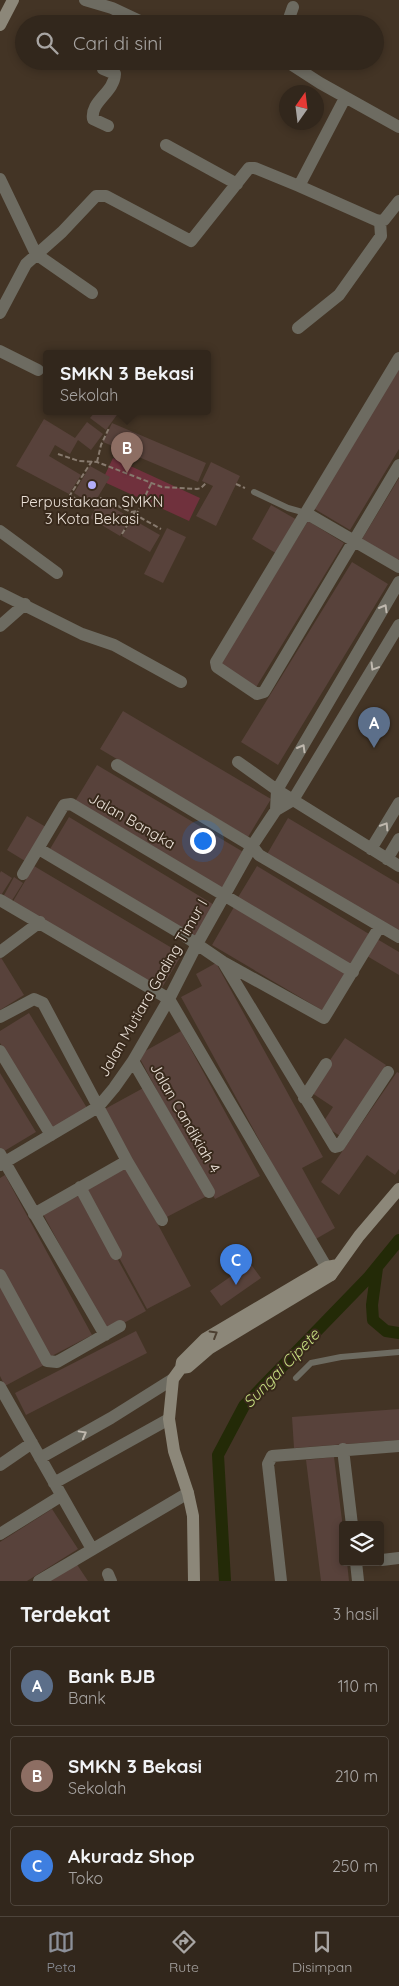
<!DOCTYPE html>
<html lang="id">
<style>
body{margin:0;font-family:Quicksand,sans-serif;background:#3d3329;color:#f1f3f6}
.controls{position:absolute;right:15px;bottom:15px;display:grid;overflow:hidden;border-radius:5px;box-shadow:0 2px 8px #0003}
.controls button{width:45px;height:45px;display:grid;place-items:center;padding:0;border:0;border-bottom:1px solid #4d443b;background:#32271c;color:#f1f3f6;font:25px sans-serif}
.compass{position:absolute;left:279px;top:85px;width:45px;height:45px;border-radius:50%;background:#32271c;box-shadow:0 2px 8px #0003;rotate:14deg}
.you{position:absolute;left:202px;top:840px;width:18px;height:18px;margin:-12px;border:4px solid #fff;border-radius:50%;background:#1a73e8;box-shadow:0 0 0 8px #1a73e833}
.badge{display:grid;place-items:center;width:32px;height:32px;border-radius:50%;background:#8c9099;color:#fff;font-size:16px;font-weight:700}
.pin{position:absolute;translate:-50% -41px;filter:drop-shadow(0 1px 2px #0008)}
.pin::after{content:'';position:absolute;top:26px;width:18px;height:15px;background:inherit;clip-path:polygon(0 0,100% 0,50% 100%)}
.popup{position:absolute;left:43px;top:350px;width:168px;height:65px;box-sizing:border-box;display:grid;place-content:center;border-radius:5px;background:#32271c;filter:drop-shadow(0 1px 4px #0005);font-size:16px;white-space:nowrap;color:#a8a5a3}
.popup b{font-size:19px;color:#f1f3f6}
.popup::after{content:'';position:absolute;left:50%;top:100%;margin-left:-10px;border:10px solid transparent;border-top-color:#32271c}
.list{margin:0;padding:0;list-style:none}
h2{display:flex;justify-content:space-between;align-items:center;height:65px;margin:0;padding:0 20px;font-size:21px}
h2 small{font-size:16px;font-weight:400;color:#a8a5a3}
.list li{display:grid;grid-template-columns:32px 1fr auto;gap:15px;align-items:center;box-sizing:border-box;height:80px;margin:0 10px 10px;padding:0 10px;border:1px solid #4d443b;border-radius:5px}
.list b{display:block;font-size:19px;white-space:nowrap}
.list p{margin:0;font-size:16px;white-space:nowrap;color:#a8a5a3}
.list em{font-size:16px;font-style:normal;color:#a8a5a3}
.icon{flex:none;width:28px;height:28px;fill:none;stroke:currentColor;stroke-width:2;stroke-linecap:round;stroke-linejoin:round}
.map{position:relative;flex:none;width:399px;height:1581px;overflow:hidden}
.search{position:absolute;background:#32271c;box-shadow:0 2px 8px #0003;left:15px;right:15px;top:15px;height:55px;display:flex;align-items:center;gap:12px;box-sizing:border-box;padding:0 18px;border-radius:28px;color:#a8a5a3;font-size:19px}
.sheet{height:335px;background:#32271c}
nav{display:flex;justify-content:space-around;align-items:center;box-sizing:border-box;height:70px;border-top:1px solid #4d443b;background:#32271c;font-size:14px;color:#a8a5a3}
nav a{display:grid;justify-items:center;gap:2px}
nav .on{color:#8c9099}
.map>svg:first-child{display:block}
.green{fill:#70313d}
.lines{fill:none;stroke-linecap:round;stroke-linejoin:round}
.canal{stroke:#232a07;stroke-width:12}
.building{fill:#58423b}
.path{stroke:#877a6e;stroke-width:2;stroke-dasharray:5 2.5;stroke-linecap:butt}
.lane{stroke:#6d6b61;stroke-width:6}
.street{stroke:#6d6b61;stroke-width:12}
.secondary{stroke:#8c8779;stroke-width:12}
.oneway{stroke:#bfb8ae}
.oneway2{stroke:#4d4032}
.poi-dot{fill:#b3adf9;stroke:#38291b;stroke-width:2}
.labels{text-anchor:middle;stroke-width:4;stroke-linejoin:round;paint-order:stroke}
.poi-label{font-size:15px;fill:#ebe1d8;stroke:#38291b}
.street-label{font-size:15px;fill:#ebe1d8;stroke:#38291b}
.water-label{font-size:16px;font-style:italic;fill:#c7df80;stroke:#38291b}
</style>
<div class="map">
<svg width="399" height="1581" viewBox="0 0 399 1581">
<rect width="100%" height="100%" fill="#433425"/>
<!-- green -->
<path class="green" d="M113,458L200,498L189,521L102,481Z"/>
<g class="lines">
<!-- canal -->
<path class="canal" d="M377,1268L372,1305L373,1320L386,1331L399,1333
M225,1581L218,1455L244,1406L368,1278L399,1240"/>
</g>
<!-- building -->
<path class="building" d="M399,368V449L350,530L313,508Z
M95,412H119L106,430L90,418Z
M44,419L75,438L87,422L103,434L91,450L78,440L70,454L55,445L49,456L81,475L69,494L16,466Z
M112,423L206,463L198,482L103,442Z
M211,462L240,476L216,526L196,516L213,486L202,481Z
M90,466L110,477L93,505L74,493Z
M399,478V559L398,561L362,539Z
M100,500L131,518L120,536L90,518Z
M271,505L299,521L279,555L252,539Z
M132,519L160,535L150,552L122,536Z
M308,521L344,543L255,689L218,667Z
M167,528L186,537L163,583L144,574Z
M352,562L388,584L278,765L241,742Z
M123,711L271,799L248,837L100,749Z
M97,765L245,853L223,891L74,803Z
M27,816L46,827L25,861L7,850Z
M69,817L216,906L197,938L50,849Z
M288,818L399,884V935L266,856Z
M34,866L182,954L160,991L12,903Z
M257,866L369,934L349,966L237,899Z
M1,871L12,878L0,897V873Z
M14,877L23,883L11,902L3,897Z
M234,907L347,974L325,1012L212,945Z
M377,939L399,952V975L367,956Z
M0,956L24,995L0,1010Z
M216,963L323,1157L302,1168L335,1228L314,1240L181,997L202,986L196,974Z
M29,1013L87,1108L52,1129L0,1043V1031Z
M181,1031L260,1176L215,1199L138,1055Z
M345,1038L386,1065L340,1136L322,1124L333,1107L309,1091Z
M397,1072L399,1073V1169L395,1175L367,1155L339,1195L321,1182Z
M0,1073L36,1132L1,1153L0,1151Z
M147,1086L207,1196L163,1219L103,1110Z
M127,1167L191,1286L147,1309L83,1191Z
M5,1175L92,1335L48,1358L0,1269V1178Z
M82,1194L146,1311L107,1332L43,1214Z
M250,1263L261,1278L221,1306L210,1291Z
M0,1286L44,1365L5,1386L0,1376Z
M136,1331L147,1353L26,1415L15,1393Z
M399,1409V1440L294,1448L292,1417Z
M334,1457L343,1528V1562H347L349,1581H321L306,1460Z
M52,1509L78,1549L27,1581H0V1542Z
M76,1563L88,1581H48Z"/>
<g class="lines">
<!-- path -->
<path class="path" d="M58,454L79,461L97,462L162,487L197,489L201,488L206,483
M92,461L70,495L92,508L101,498L131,512L138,511
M97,462L101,445L109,428
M151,484L137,513L141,518L161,529
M236,484L245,488
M122,534L135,512"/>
<!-- lane -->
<path class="lane" d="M254,492L288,508L306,513
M296,1378L311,1363L341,1357L399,1352"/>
<!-- street -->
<path class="street" d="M85,0L112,8L146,24
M287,24L293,7
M103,61V69L115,74C114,93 90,101 93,119L108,126
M286,61L320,83L399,127
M166,145L237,184
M0,179L36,254L92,293
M299,186L378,221L384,220L399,201
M0,313L26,264L62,232L96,196H106L191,241L249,168H255L299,186L345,98
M298,328L339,295L381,236L380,221
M0,351L38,370
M399,358L216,662L217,667L257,694L264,692L399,465
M306,513L399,567
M0,531L57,573
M0,593L82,634L114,645L181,682
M0,626L25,604
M238,762L277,790L399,866
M117,765L252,846L259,855L399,937
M276,810L277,790L399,582
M39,849L182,934L223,962L324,1018L380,926
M371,849L399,803
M387,859L399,839
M23,874L64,805L71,804L353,972
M0,900L169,999L331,1275
M0,952L40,922
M223,962L335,1147L339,1146L388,1072
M0,1017L34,999L43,1003L127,1161L162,1220
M0,1051L51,1135
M133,1061L209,1192
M304,1098L326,1064
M0,1154L105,1335
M0,1165L98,1107L114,1088L133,1061L169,999L197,944L252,846L276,810L293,800L399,625
M80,1187L116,1254
M34,1214L127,1161
M0,1275L47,1361L57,1362L120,1326
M0,1387L92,1549
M343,1449L352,1525
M40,1458L111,1418L173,1379
M0,1465L32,1443
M54,1483L169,1419
M0,1534L61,1496
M382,1560L399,1558
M356,1562L358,1581
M108,1574L111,1581
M39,1581L188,1493
M281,1581L268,1464L272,1456L399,1446"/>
<!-- secondary -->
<path class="secondary" d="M0,25L13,0
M181,1368L188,1367L210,1348L331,1275L359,1236L399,1189
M194,1581L193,1516L188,1493L174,1451L169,1419L173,1379L181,1368L182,1362L205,1339L303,1281L327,1267L338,1265"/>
</g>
<!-- one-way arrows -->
<defs><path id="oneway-chevron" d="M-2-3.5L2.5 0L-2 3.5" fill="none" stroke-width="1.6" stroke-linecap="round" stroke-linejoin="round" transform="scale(1.25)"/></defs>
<g class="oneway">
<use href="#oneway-chevron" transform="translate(384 608) rotate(-60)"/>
<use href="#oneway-chevron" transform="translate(374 667) rotate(121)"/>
<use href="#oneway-chevron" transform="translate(302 748) rotate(-60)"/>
<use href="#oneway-chevron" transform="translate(385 826) rotate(-58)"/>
<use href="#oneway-chevron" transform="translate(83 1434) rotate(-29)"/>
</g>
<use class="oneway2" href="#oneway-chevron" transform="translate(214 1334) rotate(-31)"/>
<!-- markers -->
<circle class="poi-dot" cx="92" cy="485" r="5"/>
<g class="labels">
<!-- poi labels -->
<g class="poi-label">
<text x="92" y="507">Perpustakaan SMKN<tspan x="92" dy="17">3 Kota Bekasi</tspan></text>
</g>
<!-- street labels -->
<g class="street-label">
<text transform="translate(132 821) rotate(30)" y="5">Jalan Bangka</text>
<text transform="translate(153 988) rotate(-60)" y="5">Jalan Mutiara Gading Timur I</text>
<text transform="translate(185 1118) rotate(60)" y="5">Jalan Candikiah 4</text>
</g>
<!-- water labels -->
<g class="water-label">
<text transform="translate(281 1368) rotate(-46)" y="6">Sungai Cipete</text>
</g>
</g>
</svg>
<div class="controls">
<button><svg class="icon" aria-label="layers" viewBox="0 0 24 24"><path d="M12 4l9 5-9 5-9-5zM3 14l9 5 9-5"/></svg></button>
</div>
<svg class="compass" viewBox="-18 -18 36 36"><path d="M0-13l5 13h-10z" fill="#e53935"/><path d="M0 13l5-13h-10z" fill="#a8a5a3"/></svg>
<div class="you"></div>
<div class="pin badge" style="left:374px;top:748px;background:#5c6f8a">A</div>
<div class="pin badge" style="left:127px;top:473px;background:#8d6e63">B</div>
<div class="popup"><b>SMKN 3 Bekasi</b>Sekolah</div>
<div class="pin badge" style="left:236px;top:1285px;background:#3f7fe0">C</div>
<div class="search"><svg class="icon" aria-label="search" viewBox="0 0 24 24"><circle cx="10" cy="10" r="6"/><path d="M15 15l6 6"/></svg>Cari di sini</div>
</div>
<section class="sheet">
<h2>Terdekat<small>3 hasil</small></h2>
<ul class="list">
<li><span class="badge" style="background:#5c6f8a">A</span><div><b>Bank BJB</b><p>Bank</p></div><em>110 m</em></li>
<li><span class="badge" style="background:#8d6e63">B</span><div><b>SMKN 3 Bekasi</b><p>Sekolah</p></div><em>210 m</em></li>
<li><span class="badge" style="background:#3f7fe0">C</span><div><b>Akuradz Shop</b><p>Toko</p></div><em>250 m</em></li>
</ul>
</section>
<nav>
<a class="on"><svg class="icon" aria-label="map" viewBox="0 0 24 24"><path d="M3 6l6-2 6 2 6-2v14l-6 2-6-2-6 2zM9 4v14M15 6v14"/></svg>Peta</a>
<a><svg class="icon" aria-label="directions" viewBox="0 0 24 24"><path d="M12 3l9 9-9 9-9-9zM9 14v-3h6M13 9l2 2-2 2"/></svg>Rute</a>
<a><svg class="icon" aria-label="saved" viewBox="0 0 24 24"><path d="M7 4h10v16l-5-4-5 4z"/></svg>Disimpan</a>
</nav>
